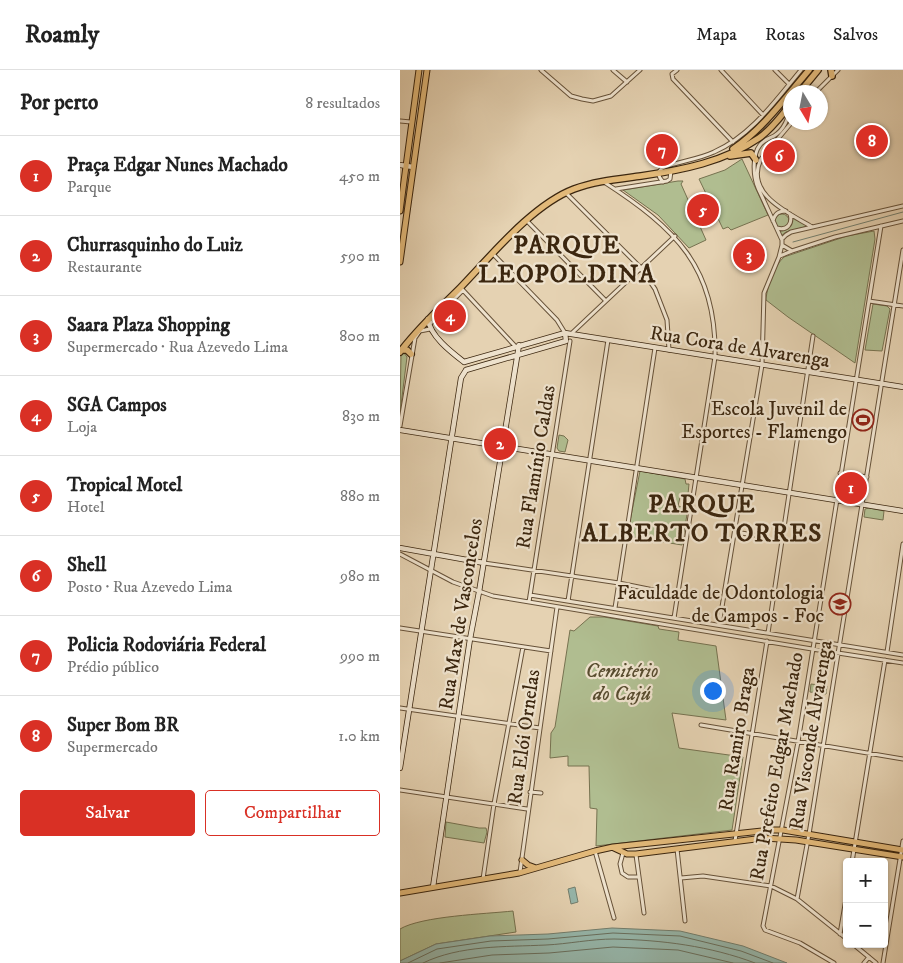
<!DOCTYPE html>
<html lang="pt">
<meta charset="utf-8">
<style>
body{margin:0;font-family:"IM FELL DW Pica",serif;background:#f6f6f6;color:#222}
.controls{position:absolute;right:15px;bottom:15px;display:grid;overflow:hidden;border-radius:5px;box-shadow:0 1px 4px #0004}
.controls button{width:45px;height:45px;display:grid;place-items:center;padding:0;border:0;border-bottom:1px solid #e0e0e0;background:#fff;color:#222;font:25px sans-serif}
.compass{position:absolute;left:383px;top:15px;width:45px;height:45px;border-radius:50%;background:#fff;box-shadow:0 1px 4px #0004;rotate:170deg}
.you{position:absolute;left:312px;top:620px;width:18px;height:18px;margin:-12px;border:4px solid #fff;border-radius:50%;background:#1a73e8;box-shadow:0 0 0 8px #1a73e833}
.badge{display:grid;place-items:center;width:32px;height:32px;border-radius:50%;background:#d93025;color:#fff;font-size:16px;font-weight:700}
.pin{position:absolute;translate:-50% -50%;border:2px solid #fff;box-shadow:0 1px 5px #0006}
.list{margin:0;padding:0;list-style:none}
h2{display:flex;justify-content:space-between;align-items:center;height:65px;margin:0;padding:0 20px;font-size:21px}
h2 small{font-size:16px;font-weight:400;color:#767676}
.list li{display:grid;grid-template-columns:32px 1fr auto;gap:15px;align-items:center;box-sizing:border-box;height:80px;padding:0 20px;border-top:1px solid #e0e0e0}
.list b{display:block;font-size:19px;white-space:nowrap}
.list p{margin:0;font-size:16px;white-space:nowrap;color:#767676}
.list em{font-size:16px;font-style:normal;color:#767676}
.actions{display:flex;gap:10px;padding:15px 20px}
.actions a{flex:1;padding:11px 0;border:1px solid #d93025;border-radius:5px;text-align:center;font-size:18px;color:#d93025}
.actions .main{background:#d93025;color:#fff}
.map{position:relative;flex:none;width:503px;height:893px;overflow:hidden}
header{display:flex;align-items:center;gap:30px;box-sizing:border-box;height:70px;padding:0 25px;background:#fff;border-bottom:1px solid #e0e0e0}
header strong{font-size:24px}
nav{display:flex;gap:28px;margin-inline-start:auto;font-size:18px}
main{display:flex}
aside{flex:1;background:#fff}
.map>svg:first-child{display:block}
.green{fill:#b0bd90;stroke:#767250}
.water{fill:#96b8ad;stroke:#727e6e}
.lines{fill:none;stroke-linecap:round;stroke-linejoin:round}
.shore{stroke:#686f5e;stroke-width:1}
.stream{stroke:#727e6e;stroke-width:1}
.street-casing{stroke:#665138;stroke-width:5}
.secondary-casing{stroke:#3b260f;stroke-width:6}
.primary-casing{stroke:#3b260f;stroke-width:7}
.highway-casing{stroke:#3b260f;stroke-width:8}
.street{stroke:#eee2cd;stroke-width:3}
.secondary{stroke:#eee2cd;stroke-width:4.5}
.primary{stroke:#e2b979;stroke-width:5}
.highway{stroke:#e2b979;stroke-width:5.5}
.labels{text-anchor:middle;stroke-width:4.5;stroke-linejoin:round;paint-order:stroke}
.street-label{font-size:20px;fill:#3b260f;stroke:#eee2cd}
.poi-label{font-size:20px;fill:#3b260f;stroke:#eee2cd;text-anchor:end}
.park-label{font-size:20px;font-style:italic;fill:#584c2f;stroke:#eee2cd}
.district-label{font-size:25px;font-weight:bold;letter-spacing:1px;fill:#3b260f;stroke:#eee2cd}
</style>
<header>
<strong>Roamly</strong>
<nav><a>Mapa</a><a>Rotas</a><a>Salvos</a></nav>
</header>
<main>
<aside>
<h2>Por perto<small>8 resultados</small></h2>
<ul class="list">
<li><span class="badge">1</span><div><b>Praça Edgar Nunes Machado</b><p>Parque</p></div><em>450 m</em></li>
<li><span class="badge">2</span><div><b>Churrasquinho do Luiz</b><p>Restaurante</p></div><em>590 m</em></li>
<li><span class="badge">3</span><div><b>Saara Plaza Shopping</b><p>Supermercado · Rua Azevedo Lima</p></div><em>800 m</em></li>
<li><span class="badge">4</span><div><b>SGA Campos</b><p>Loja</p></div><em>830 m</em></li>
<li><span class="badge">5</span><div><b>Tropical Motel</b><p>Hotel</p></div><em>880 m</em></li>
<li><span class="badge">6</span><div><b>Shell</b><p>Posto · Rua Azevedo Lima</p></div><em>980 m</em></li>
<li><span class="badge">7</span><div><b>Policia Rodoviária Federal</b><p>Prédio público</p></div><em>990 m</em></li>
<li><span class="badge">8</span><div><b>Super Bom BR</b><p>Supermercado</p></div><em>1.0 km</em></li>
</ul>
<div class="actions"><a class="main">Salvar</a><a>Compartilhar</a></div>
</aside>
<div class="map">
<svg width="503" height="893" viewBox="0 0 503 893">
<rect width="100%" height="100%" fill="#e5d2b2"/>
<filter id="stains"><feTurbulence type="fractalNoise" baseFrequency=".004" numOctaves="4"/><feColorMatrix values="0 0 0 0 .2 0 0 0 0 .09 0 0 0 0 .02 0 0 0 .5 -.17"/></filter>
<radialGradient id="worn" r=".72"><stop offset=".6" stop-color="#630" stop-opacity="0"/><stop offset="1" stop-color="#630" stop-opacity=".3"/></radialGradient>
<!-- green -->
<path class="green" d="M342,89L368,145L331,160L328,157L323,159L299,109L325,100Z
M278,111H283L281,114L306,170L289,178L258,145L223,120Z
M375 151a7 7 0 1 1 14 0a7 7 0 1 1-14 0Z
M393,147L408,156L386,162L381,166L379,161C389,162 392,155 393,147Z
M474,161L475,169L455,293L388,247L366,230V228C368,215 374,196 384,187L447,166Z
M473,234L487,236L490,239L482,281L465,280Z
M1,283H4L7,287L0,343Z
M159,365L164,366L168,370L165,382L159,381L157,378Z
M240,401L285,409L286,414H289L288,424L281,423L278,436L288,438L282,475L227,466Z
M441,404L465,408L460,433L437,429Z
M469,438L484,441L483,450L464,447L465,439Z
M190,547H204L258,556L259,559L279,562L278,570L316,576L326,650L272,643L279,678L343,687L332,760L196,776L197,739L190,738L189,696H168V686L150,688L151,663L155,657L170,560L174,561Z
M411,614L427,616L426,624L410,622Z
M46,752L79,758H86L87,762L84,773L45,767Z
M113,841L116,862L36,874L0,891V859C22,846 85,844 113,841Z"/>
<!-- water -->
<path class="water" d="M175,817L178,832L171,834L168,819Z
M212,858L280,861L343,876L387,893H0V891L36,874L90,866L148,864Z"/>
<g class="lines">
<!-- shore -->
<path class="shore" d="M8,893L37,879L91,871L148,869L213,863L280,866L341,881L373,893
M23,893C60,875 105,877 146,875C168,874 191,869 214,869C262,870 310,876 355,893
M40,893L92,885L149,883L213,877L278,880L333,893"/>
<!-- stream -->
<path class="stream" d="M393,172L503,142"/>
<!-- street casing -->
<g class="street-casing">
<path id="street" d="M141,0L171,26L182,29L193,31L211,26L240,0
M213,0L227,12
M277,0L272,4L273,9L333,72
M321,0L363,45
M375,0L389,14
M416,22L438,0
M0,51L11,52
M392,52L361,89C344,124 389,143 412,157
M204,112C275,158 317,197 315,287L274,548
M263,112L260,108L258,103L262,98C279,91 297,90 314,82C351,66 376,30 401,0
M216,119L267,111L270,109L271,101
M166,123L240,197L255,219L267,250L269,280
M127,151L205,230
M373,151C375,143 379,141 386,141
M377,158C387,161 393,154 390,144
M382,169L386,165L391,162L503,136
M382,175L392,181
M92,183L157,250L165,263
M380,186L392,181L435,167L503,151
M61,218L115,276
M469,231L503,236
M29,255L63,220
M172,263L275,166
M0,356L15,268L20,261L30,259
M440,403L467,407
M335,462L354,465
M0,484L53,512L93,526L412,579L503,593
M84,493L219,513L278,525
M130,525L503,585
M168,531L208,270
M129,532L170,271
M215,538L255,278
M319,555L362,295L364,223L379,187L382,175V170L358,118C353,106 352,85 360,75C364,70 369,68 374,66C385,59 389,48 390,35
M0,558L151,581
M368,563L413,266
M487,582L503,474
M0,638L140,658
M301,655L503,689
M0,720L127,739
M130,722L141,723
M335,771L367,571
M277,779L285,851
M195,781L214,848
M223,783L220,794L222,803L228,807H239
M236,785L244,843
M452,792L485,590
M120,802L157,537
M281,808L303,806L371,816L397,829L447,869
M83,809L94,734L123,577
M397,829L409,764L503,180
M440,864L447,823
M453,874L476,893
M434,893L400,873L365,860L363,856L398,672L481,156
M464,893L469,887
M483,893L503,771"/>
</g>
<!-- secondary casing -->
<g class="secondary-casing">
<path id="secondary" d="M0,95L13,97
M28,249C30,266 51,282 64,292
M64,292L165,263L503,317
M66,300L166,271L165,263
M0,360L503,441
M0,478L84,493
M0,698L61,308L66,300
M33,817L70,569L79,522L119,275"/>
</g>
<!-- primary casing -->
<g class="primary-casing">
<path id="primary" d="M0,141L19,0
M0,192L27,0
M214,778L227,784H236L364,768L396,770L503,787
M122,790L128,795L136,798
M0,823L119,803L195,781L213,777L370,760H383L503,780"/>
</g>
<!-- highway casing -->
<g class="highway-casing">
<path id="highway" d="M431,0L432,6
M400,22L418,0
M333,79C363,59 386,27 409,0
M330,86L351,83L356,90
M1,280H7L11,284
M0,282C18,258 39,239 60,218C91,186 132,135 174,119C195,111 219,109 241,106C282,100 324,92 359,68C372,59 381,46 390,35"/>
</g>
<!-- street -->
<use href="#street" class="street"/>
<!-- secondary -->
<use href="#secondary" class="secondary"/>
<!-- primary -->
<use href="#primary" class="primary"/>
<!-- highway -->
<use href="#highway" class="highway"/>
</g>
<!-- icons -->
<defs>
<g id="stadium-ring" transform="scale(1.125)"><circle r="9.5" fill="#eee2cd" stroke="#8f2418" stroke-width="1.5"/><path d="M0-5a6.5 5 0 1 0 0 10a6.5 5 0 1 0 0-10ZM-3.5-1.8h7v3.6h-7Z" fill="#8f2418"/></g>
<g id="university-ring" transform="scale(1.125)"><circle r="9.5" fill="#eee2cd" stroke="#8f2418" stroke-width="1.5"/><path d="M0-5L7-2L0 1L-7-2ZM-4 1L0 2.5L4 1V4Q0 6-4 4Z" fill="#8f2418"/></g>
</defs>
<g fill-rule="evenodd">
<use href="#stadium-ring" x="463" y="350"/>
<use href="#university-ring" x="440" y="534"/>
</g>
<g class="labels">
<!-- street labels -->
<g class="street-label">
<text transform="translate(340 276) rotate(9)" y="7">Rua Cora de Alvarenga</text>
<text transform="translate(135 397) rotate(-81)" y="7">Rua Flamínio Caldas</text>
<text transform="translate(60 544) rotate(-81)" y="7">Rua Max de Vasconcelos</text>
<text transform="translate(410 665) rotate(-81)" y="7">Rua Visconde Alvarenga</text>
<text transform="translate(123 667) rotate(-82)" y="7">Rua Elói Ornelas</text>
<text transform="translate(336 669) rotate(-81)" y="7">Rua Ramiro Braga</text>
<text transform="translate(376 696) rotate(-80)" y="7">Rua Prefeito Edgar Machado</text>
</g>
<!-- poi labels -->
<g class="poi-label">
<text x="447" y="345">Escola Juvenil de<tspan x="447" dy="23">Esportes - Flamengo</tspan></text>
<text x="424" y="529">Faculdade de Odontologia<tspan x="424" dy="23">de Campos - Foc</tspan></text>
</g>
<!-- park labels -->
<g class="park-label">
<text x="222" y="607">Cemitério<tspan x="222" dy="23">do Cajú</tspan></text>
</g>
<!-- district labels -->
<g class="district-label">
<text x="167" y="183">PARQUE<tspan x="167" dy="29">LEOPOLDINA</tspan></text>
<text x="302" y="442">PARQUE<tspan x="302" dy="29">ALBERTO TORRES</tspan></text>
</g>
</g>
<rect width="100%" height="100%" filter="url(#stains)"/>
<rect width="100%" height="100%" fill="url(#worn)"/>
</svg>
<div class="controls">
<button>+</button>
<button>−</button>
</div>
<svg class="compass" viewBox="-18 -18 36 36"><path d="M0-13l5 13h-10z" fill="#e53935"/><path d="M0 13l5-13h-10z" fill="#767676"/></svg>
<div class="you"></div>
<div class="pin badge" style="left:451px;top:418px">1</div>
<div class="pin badge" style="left:100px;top:374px">2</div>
<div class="pin badge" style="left:349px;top:185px">3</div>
<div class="pin badge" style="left:50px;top:246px">4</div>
<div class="pin badge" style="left:303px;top:140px">5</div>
<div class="pin badge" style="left:379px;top:86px">6</div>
<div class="pin badge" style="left:262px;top:80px">7</div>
<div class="pin badge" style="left:472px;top:71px">8</div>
</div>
</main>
